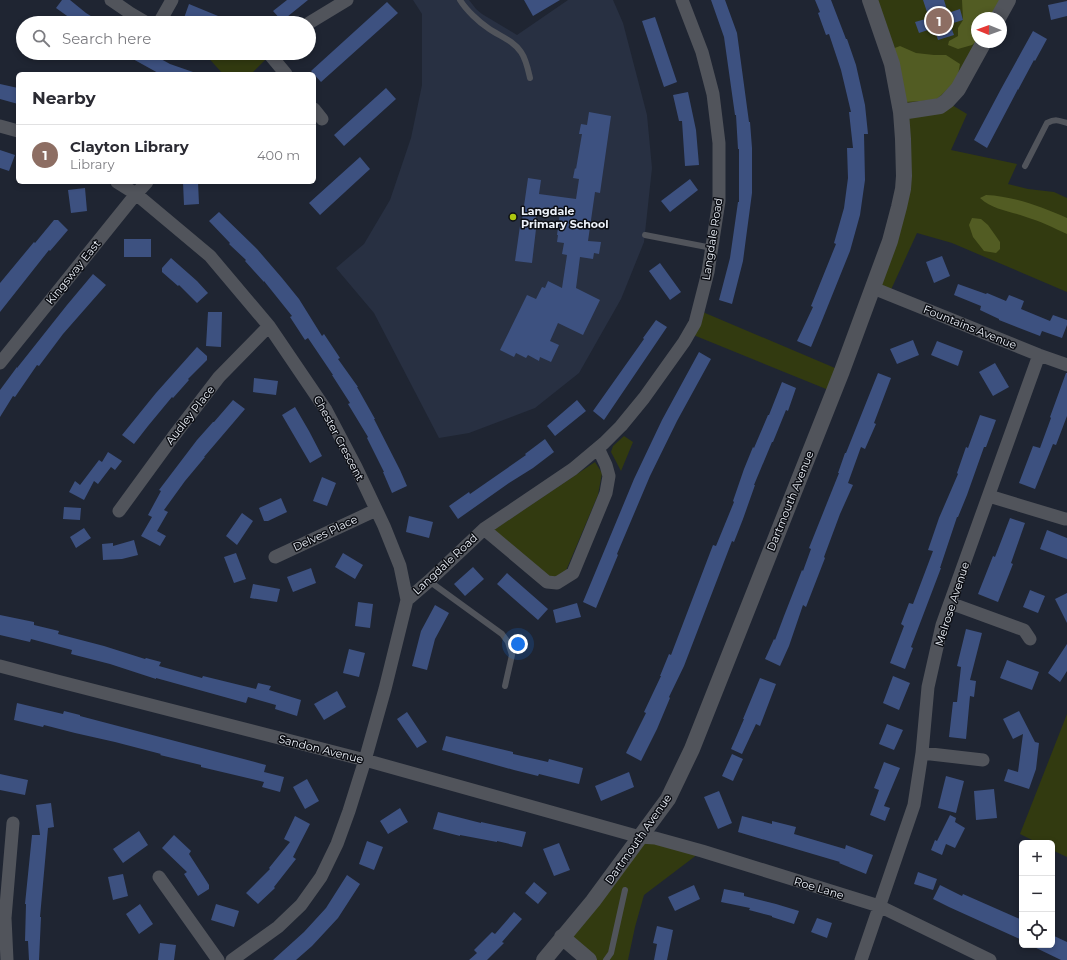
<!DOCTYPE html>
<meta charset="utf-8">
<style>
body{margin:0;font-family:Montserrat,sans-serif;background:#f7f7f7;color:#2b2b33}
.controls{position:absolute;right:12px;bottom:12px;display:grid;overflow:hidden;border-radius:6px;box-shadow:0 2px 6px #0003}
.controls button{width:36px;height:36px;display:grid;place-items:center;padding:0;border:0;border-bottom:1px solid #e1e1e2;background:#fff;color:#2b2b33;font:20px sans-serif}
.compass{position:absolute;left:971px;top:12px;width:36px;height:36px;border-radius:50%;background:#fff;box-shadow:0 2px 6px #0003;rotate:271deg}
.you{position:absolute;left:518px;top:644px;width:14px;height:14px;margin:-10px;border:3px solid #fff;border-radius:50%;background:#1a73e8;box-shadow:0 0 0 6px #1a73e833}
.badge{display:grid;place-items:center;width:26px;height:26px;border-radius:50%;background:#b45309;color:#fff;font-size:13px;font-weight:700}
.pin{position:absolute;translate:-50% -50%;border:2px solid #fff;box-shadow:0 1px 4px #0006}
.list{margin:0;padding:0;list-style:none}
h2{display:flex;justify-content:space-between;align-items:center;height:52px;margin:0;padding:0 16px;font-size:17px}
h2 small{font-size:13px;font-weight:400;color:#7c7c81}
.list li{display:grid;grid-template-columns:26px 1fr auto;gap:12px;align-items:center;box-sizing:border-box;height:60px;padding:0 16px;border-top:1px solid #e1e1e2}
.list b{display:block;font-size:15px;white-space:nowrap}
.list p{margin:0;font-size:13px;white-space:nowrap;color:#7c7c81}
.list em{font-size:13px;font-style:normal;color:#7c7c81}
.icon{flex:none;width:22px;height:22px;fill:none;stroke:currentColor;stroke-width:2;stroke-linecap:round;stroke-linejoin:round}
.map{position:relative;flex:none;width:1067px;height:960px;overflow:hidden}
.search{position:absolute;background:#fff;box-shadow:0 2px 6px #0003;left:16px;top:16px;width:300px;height:44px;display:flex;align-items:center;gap:10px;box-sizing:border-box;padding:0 14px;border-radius:22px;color:#7c7c81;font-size:15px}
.panel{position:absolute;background:#fff;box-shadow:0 2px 6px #0003;left:16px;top:72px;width:300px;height:112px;border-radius:6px}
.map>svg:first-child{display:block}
.built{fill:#283042}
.green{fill:#323a10}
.forest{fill:#525c23}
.building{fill:#3d5180}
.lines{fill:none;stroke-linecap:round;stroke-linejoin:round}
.service{stroke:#51545b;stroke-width:6}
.minor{stroke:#51545b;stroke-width:13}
.tertiary{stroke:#51545b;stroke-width:16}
.poi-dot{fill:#adc610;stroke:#0c0e14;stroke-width:1.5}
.labels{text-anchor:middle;stroke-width:3;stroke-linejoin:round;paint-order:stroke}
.poi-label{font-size:11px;font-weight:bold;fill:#edf2fa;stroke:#0c0e14;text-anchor:start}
.street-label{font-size:11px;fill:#edf2fa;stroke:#0c0e14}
</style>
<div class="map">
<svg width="1067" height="960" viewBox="0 0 1067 960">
<rect width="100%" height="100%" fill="#1f2532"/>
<!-- built -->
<path class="built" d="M413,0H469L476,9L482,14L517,35L568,0H613L623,23L647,115L652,168L644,242L621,299L579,373L535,408L469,433L439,438L374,313L336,268L364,244L390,200L411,138L422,85V14Z"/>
<!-- green -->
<path class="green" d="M870,0H1008L977,18V42L947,102L967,114L951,150L1017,164L1008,184L1028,189L1054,192L1067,198V292L952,243L917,233L889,294L873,288L890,241L903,139Z
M204,53H268L267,58L251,74H223Z
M698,310L842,371L831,391L691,334Z
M624,436L633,442L621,471L611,452L613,446Z
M595,462L602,473L598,495L565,573L558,577L547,576L492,531Z
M1067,714V857L1052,850V843H1038L1020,834Z
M640,837L702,851L644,895L635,927L628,960H589L562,937Z"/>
<!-- forest -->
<path class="forest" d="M962,0H1006L995,18H977V41L972,45L958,49L948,45L949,41L958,36V28L963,20Z
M900,46L916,53L934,55H946L960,64L957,80L936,100L905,102L892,49Z
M986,195C1013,196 1042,207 1067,218V234C1054,228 1040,221 1026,217C1010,211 993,210 980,198Z
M972,218L981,219L988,225L1000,242V249L996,253L984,251L973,237L969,225Z"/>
<!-- building -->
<path class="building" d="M62,0H70L86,13L102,23H77L56,8Z
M287,0H308L282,21L273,11Z
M524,0H560L533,16Z
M711,0H725L737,33L749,122H750L752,148V193L746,238L743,261L732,304L719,300L730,258L738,202H739V149H738L736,115H735L724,37Z
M815,0H831L846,39H847L856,65L865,105L868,134H864L865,180L860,215L850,251L821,323L811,347L797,341L813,307L811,306L836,244L834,243L844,208L848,178L847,148H853L849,112H851L841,70L829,34L826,35L818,13L820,12Z
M923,0H944L948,13L960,9L963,20L950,24L954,35L938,40L934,28L919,33L915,22L929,18Z
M1067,1V16L1051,20L1048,5Z
M387,2L398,13L321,82L311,71Z
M189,4L235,23H195L184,18Z
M655,17L677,82L664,87L642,21Z
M1033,31L1047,39L1035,61L1034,60L1018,90V89L987,148L974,140L1001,89Z
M122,53H150L170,64L193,72V74H160Z
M0,84L18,88V104L0,99Z
M386,88L396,99L344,146L334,135Z
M688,92L696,130L699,165L685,166L682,121H679L673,95Z
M589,112L611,116L600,193L595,192L588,241L601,242L599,254L594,253L593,259L580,257L576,288L600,300L583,335L558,323L550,341L559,345L551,362L540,357L539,361L528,355L526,358L516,353L514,357L500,350L527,295L536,299L542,287L545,288L548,281L562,288L567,255L562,254L564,243L557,242L558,235H557L560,213L537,209L534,228L536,229L532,263L515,261L520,226L521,227L528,178L541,180L539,194L576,199L579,179L573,178L575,168L576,169L582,134H579L581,124L587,125Z
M0,150L15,155L9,171L0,168Z
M360,157L370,169L320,215L309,203Z
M690,179L698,190L670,212L661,201Z
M183,182H198L199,204L184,205Z
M85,188L87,211L71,213L68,190Z
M219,212L257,249L282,278L299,299L322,336L324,334L340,358L338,359L358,387H357L375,419H374L400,470L407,486L392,493L383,472H384L367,438L368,437L348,404L350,403L332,375H333L308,338L305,340L290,317L292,316L264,281V282L245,261L246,260L229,244L230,243L209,221Z
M54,220H58L68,230L50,251L49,250L0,312V283L34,242L35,243Z
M124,239H151V257H124Z
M942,256L950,276L934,283L926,262Z
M171,258L197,281L208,293L197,303L179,285L178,286L162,272V268Z
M660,263L681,292L670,300L649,271Z
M93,274L106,285L63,334L39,366L37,365L15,397L13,396L0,417V390L17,367V368L67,305Z
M958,284L986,294L987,293L1006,301L1009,295L1024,301L1021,309L1050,321L1053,315L1067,320V325L1062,338L1042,331L1040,336L999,320V319L980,310L981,306L954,295Z
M208,312H222L221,347L206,346Z
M656,320L667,327L604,420L593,411L644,339L643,338Z
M913,340L919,355L897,364L890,349Z
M937,341L963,351L958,366L931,355Z
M197,347L207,356V360L188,379L189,380L173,398L172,397L148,426L134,444L122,435L156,393Z
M699,352L711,359L677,421L650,476L617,554L618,555L596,608L583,602L634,479L662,420Z
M995,363L1009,387L993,396L979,372Z
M878,373L891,378L874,423L876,424L865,449L861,447L848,483L853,485L840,514L824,557L825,558L806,607L803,605L789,646L780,666L765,659L774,639L775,640L784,616L802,570L803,571L811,549L809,548L839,473H838L845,453H846Z
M1066,373H1067V416L1056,445L1053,444L1035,489L1019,483L1033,446L1040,448L1051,418L1050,417Z
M254,378L278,381L276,395L253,392Z
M782,382L796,388L788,411L786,410L773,442H772L754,485H755L743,519L734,542L732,541L684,666L669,697L670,698L657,729L641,761L626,753L646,713L644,712L661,676H660L669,654L671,655L713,545L716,546L734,502L733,501L744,469L753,447L754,448L768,415H769Z
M233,400L245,409L204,457H205L185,481L164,510L168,512L157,531L166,536L160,546L141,536L152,517L148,515L161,491L159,490L197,440L213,422H214Z
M577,400L586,411L555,436L547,426Z
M295,407L309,431L322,456L310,463L282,415Z
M980,415L996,420L986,447H984L967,495L958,517H957L940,568H941L911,647L913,648L905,669L890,663L904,626L901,624L909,603L913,604L933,551L928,550L939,518L958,474L957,473L966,447L968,448Z
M545,439L554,452L533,468L509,483L458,519L449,506L469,492L470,494L526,455L525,454Z
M108,452L122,461L115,470L111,467L98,484L94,481L84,500L69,492L75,481L80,485L99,460L102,462Z
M322,477L336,483L327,506L313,501Z
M281,498L287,512L268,521H264L259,508Z
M64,507L81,508L80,520L63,519Z
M242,513L253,521L237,545L226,536Z
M409,516L433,522L429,538L406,532Z
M1010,518L1025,523L1011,563L1013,564L998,602L978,594L993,556L995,557Z
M84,528L91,538L76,548L70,537Z
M1047,530L1067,538V559L1040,549Z
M134,540L138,555L122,559L103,560L102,544L113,543V546Z
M236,553L246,579L234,583L224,557Z
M343,553L363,565L355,579L335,567Z
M473,567L484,579L465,596L454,584Z
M311,568L316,583L293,592L287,577Z
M507,573L548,609L538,620L497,584Z
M253,584L280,589L277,602L250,598Z
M1030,590L1045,596L1038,613L1023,607Z
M1067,593V623L1055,599Z
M358,602L373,604L370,628L355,626Z
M577,603L581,617L556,623L553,610Z
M435,605L449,613L435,639L427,670L412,666L421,631Z
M0,615L34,622V625L59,631L58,634L104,646L145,659L146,658L161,662L159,666L202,678L203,676L256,689L258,683L271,686L269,690L301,700L297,716L275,709L276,705L248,697L246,703L156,678V679L110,664L71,654L72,650L31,639L30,642L0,635Z
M966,629L982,633L970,680L976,681L974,697L970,696L966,739L949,737L953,702H957L961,667L957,666Z
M1067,644V671L1060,682L1048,673Z
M349,649L365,653L359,677L343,673Z
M1007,660L1039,672L1032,690L1000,678Z
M893,676L910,683L899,710L883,703Z
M760,678L776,684L760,726L756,724L742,754L731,749L744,719H743Z
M337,691L346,707L324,720L314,704Z
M17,703L63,714L64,711L80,715V716L266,765L264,772L284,777L280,792L262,787L264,782L201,767V765L160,755L161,754L115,742L75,733L44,725L43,727L14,720Z
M1019,711L1035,742L1039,743L1036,769L1029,789L1004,781L1008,769L1018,772L1023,734L1013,739L1003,719Z
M407,712L427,742L417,748L397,719Z
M887,724L903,730L894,750L879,744Z
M446,736L513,752V754L548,762L549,759L583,768L579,784L539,774L538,776L514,770L442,750Z
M732,754L743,759L733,781L722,776Z
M884,762L900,768L884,806L890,808L885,821L870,815L879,790L874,788Z
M629,772L634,787L601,801L595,786Z
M0,774L28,780L25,795L0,790Z
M946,776L964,781L956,813L938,808Z
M307,779L319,801L305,809L293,787Z
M994,789L997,818L976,820L974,791Z
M719,791L732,823L718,829L704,797Z
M51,803L54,827L48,828L40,917H41L39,960H29L28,941H25L26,904H25L32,835H40L36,805Z
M400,808L408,822L388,834L380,821Z
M438,812L481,823V822L526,832L522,847L497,841V842L460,835V836L433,829Z
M950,815L956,818L955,822L965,828L955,848L946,844L942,855L931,850L935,840L937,841Z
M295,816L310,824L293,857L296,859L274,887L275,888L258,904L246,893L270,869L269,868L290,842L284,839Z
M742,816L772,824V821L796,827L794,834L845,849L846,845L873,855L866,874L839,863L840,862L738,832Z
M139,831L148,845L123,863L113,849Z
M174,835L191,851L189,854L209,885V889L198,896L184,874L187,872L162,848Z
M367,841L383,847L374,870L359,864Z
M559,843L570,870L554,876L543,849Z
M918,872L937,879L933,890L914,884Z
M123,874L128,896L113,900L108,877Z
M347,875L360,884L338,918L312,946L296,960H273L304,932L326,908Z
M534,882L547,893L538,904L525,893Z
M694,885L700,899L675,911L668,897Z
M940,885L962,896L963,894L1022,920V940L949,907L933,899Z
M724,889L744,893V896L776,904L799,911L794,924L772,917V916L749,910L750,908L721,902Z
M140,904L153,924L139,934L126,914Z
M216,904L239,911L234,927L211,920Z
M514,912L522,919L502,942L504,943L487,960H469L477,953L474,950L492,932L495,934Z
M817,918L832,923L827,938L811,932Z
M657,926L673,930L667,960H654L657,944L653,943Z
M1052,935L1067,942V960H1061L1030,945H1052Z
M160,943L176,945L174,960H158Z"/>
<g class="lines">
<!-- service -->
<path class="service" d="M460,0C466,10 479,22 488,28C499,36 513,40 521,52C526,59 528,69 530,78
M1025,166L1047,123C1055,119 1058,120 1067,123
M645,235L712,248
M429,581L502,634L508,642L512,655L505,686
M606,960L611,953L625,890"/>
<!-- minor -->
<path class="minor" d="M111,0L130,13L147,23
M159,23L172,0
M309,23L347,0
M270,53L271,56L286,74
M314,109L322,119
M0,126L18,131
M117,182L136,194L210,256L269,326L326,410L356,467L384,526L400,566L407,600L385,689L365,760L349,811L337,844L321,877L301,905L278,927L232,960
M873,288L1039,355L1067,365
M0,363L136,194L147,182
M989,496L1065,519H1067
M119,511L173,437L219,377L269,326
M484,529L547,582L557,583L573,573L606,493L609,476L606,465L598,448
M275,557L376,510
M407,600L429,581L484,529L573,469L604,443L621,426L644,398L684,342L695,323L708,272L719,201V143L713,94L702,52L682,0
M950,603L1024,630L1030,639
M0,666L57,681L365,760L640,837L655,838L702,851L879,906L990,960
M922,753L983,760
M159,877L218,960
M7,960L5,918L13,823
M861,960L914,805L922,753L928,687L942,625L1039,355"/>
<!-- tertiary -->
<path class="tertiary" d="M998,18L1008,0
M901,112L940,106L947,101L958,89L984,42
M562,937L589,960
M544,960L593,901L668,799L692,749L842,371L890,241L899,207L903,189L904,176L903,139L901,112L892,64L870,0"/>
</g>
<!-- markers -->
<circle class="poi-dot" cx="513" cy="217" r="4"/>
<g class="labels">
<!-- poi labels -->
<g class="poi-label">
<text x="521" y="215">Langdale<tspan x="521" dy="13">Primary School</tspan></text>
</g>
<!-- street labels -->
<g class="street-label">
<text transform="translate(712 239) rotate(-81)" y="4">Langdale Road</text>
<text transform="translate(73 272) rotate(-51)" y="4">Kingsway East</text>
<text transform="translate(970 327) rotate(22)" y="4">Fountains Avenue</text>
<text transform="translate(190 415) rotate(-52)" y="4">Audley Place</text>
<text transform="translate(339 438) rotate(62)" y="4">Chester Crescent</text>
<text transform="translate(790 501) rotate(-68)" y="4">Dartmouth Avenue</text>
<text transform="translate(325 533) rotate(-25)" y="4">Delves Place</text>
<text transform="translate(445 564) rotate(-43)" y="4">Langdale Road</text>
<text transform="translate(952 604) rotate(-72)" y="4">Melrose Avenue</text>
<text transform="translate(321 749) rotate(14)" y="4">Sandon Avenue</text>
<text transform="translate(638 839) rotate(-55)" y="4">Dartmouth Avenue</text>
<text transform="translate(819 888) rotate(17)" y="4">Roe Lane</text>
</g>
</g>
</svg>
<div class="controls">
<button>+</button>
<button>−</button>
<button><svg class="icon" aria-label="locate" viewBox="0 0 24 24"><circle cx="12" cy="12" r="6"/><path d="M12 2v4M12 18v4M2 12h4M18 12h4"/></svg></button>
</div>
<svg class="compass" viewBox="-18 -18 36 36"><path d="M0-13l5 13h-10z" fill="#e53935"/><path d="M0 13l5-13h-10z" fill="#7c7c81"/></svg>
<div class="you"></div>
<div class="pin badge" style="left:939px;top:21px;background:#8d6e63">1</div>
<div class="search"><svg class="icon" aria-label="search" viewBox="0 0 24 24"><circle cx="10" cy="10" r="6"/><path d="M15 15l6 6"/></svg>Search here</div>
<section class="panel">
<h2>Nearby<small></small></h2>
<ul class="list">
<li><span class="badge" style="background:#8d6e63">1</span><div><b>Clayton Library</b><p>Library</p></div><em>400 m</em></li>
</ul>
</section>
</div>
